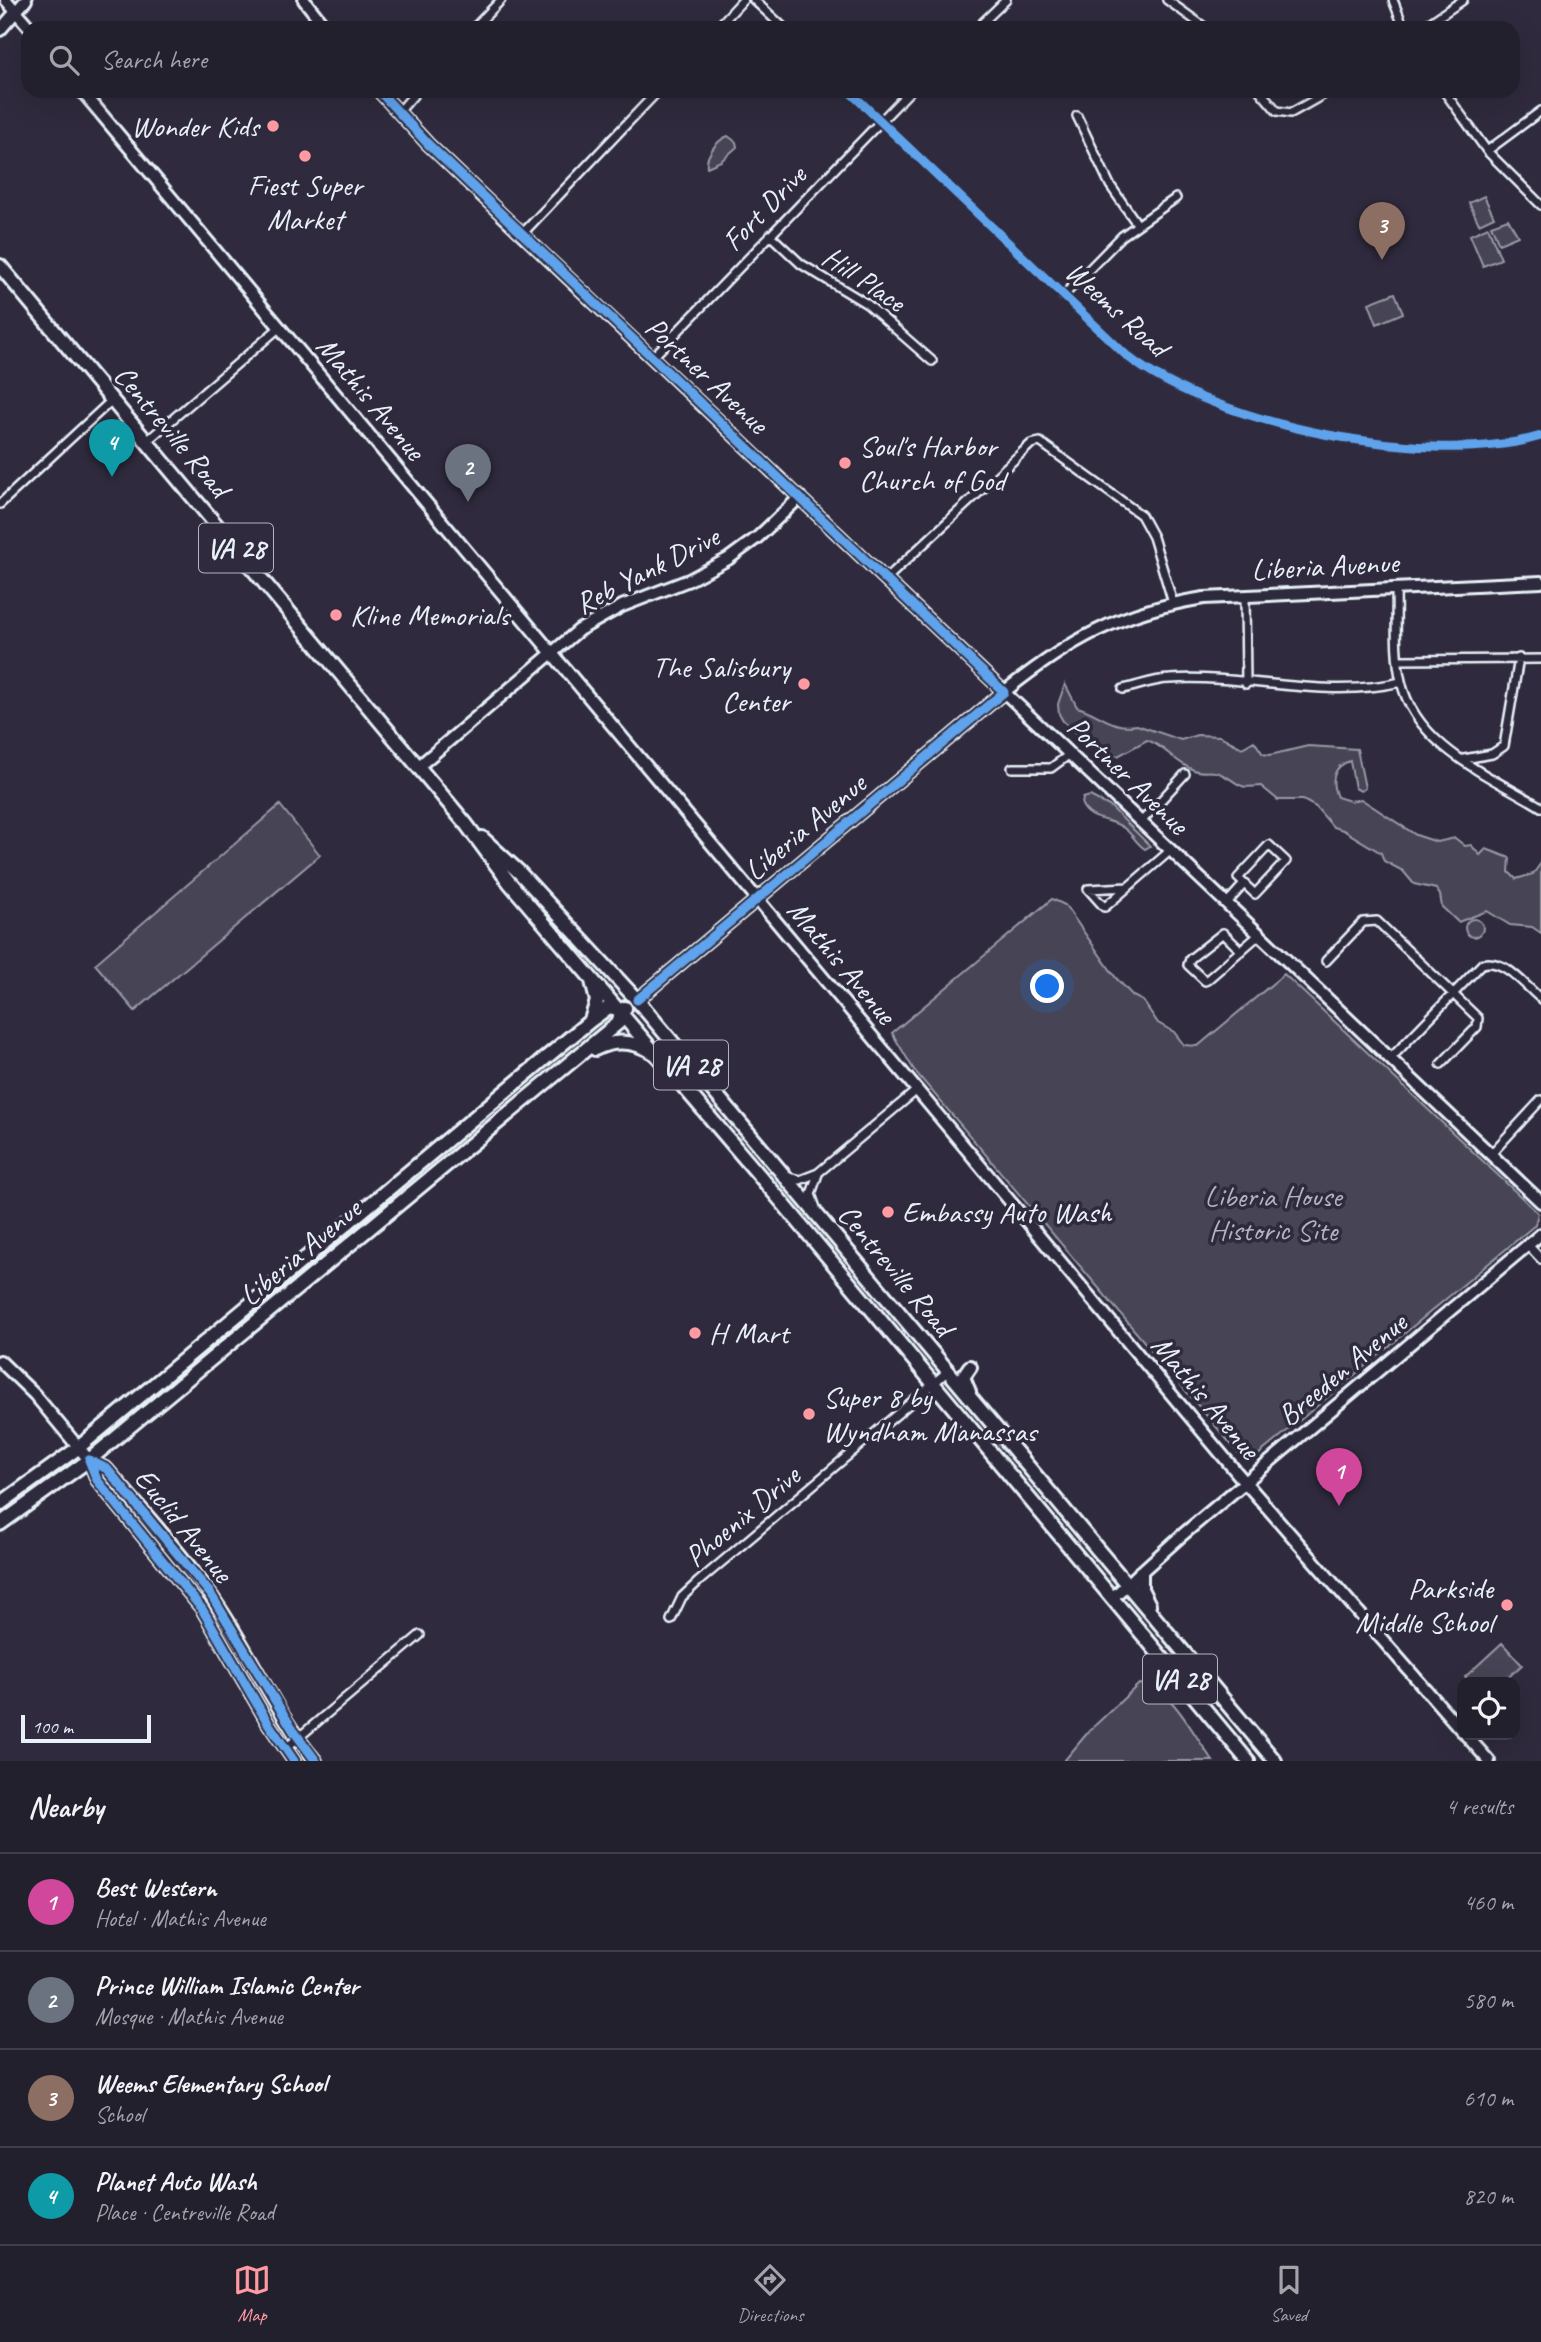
<!DOCTYPE html>
<meta charset="utf-8">
<style>
body{margin:0;font-family:Caveat,sans-serif;background:#2f2d3a;color:#f1f3f6}
.controls{position:absolute;right:21px;bottom:21px;display:grid;overflow:hidden;border-radius:14px;box-shadow:0 7px 28px #0002}
.controls button{width:63px;height:63px;display:grid;place-items:center;padding:0;border:0;border-bottom:2px solid #403e4a;background:#23202e;color:#f1f3f6;font:35px sans-serif}
.scale{position:absolute;left:21px;bottom:18px;width:130px;box-sizing:border-box;padding-left:7px;border:4px solid #e8f1f8;border-top:0;font-size:19px;line-height:24px;white-space:nowrap;color:#e8f1f8;-webkit-text-stroke:5px #2f2a3d;paint-order:stroke}
.you{position:absolute;left:1048px;top:987px;width:24px;height:24px;margin:-18px;border:5px solid #fff;border-radius:50%;background:#1a73e8;box-shadow:0 0 0 10px #1a73e833}
.badge{display:grid;place-items:center;width:46px;height:46px;border-radius:50%;background:#ff9aa2;color:#fff;font-size:23px;font-weight:700}
.pin{position:absolute;translate:-50% -58px;filter:drop-shadow(0 2px 4px #0008)}
.pin::after{content:'';position:absolute;top:37px;width:24px;height:21px;background:inherit;clip-path:polygon(0 0,100% 0,50% 100%)}
.list{margin:0;padding:0;list-style:none}
h2{display:flex;justify-content:space-between;align-items:center;height:91px;margin:0;padding:0 28px;font-size:30px}
h2 small{font-size:23px;font-weight:400;color:#a3a3aa}
.list li{display:grid;grid-template-columns:46px 1fr auto;gap:21px;align-items:center;box-sizing:border-box;height:98px;padding:0 28px;border-top:2px solid #403e4a}
.list b{display:block;font-size:26px;white-space:nowrap}
.list p{margin:0;font-size:23px;white-space:nowrap;color:#a3a3aa}
.list em{font-size:23px;font-style:normal;color:#a3a3aa}
.icon{flex:none;width:38px;height:38px;fill:none;stroke:currentColor;stroke-width:2;stroke-linecap:round;stroke-linejoin:round}
.map{position:relative;flex:none;width:1541px;height:1761px;overflow:hidden}
.search{position:absolute;background:#23202e;box-shadow:0 7px 28px #0002;left:21px;right:21px;top:21px;height:77px;display:flex;align-items:center;gap:18px;box-sizing:border-box;padding:0 24px;border-radius:21px;color:#a3a3aa;font-size:26px}
.sheet{height:483px;background:#23202e}
nav{display:flex;justify-content:space-around;align-items:center;box-sizing:border-box;height:98px;border-top:2px solid #403e4a;background:#23202e;font-size:19px;color:#a3a3aa}
nav a{display:grid;justify-items:center;gap:4px}
nav .on{color:#ff9aa2}
.map>svg:first-child{display:block}
.green{fill:#464455;stroke:#979aa6;stroke-width:2}
.lines{fill:none;stroke-linecap:round;stroke-linejoin:round}
.street-casing{stroke:#e8f1f8;stroke-width:12}
.secondary-casing{stroke:#e8f1f8;stroke-width:16}
.primary-casing{stroke:#e8f1f8;stroke-width:16}
.highway-casing{stroke:#e8f1f8;stroke-width:18}
.street{stroke:#2f2a3d;stroke-width:7}
.secondary{stroke:#2f2a3d;stroke-width:10}
.primary{stroke:#2f2a3d;stroke-width:10}
.highway{stroke:#2f2a3d;stroke-width:12}
.cycleway-casing{stroke:#2f2a3d;stroke-width:13}
.cycleway{stroke:#60a3ed;stroke-width:9}
.poi-dot{fill:#ff9aa2;stroke:#2f2a3d;stroke-width:2.5}
.labels{text-anchor:middle;stroke-width:7;stroke-linejoin:round;paint-order:stroke}
.shield{fill:#2f2a3d;stroke:#b0b5c0;stroke-width:2}
.shield-label{font-size:28px;font-weight:bold;fill:#e8f1f8}
.poi-label{font-size:30px;fill:#e8f1f8;stroke:#2f2a3d;text-anchor:start}
.street-label{font-size:30px;fill:#e8f1f8;stroke:#2f2a3d}
.park-label{font-size:30px;fill:#afb4bf;stroke:#2f2a3d}
</style>
<div class="map">
<svg width="1541" height="1761" viewBox="0 0 1541 1761">
<rect width="100%" height="100%" fill="#2f2a3d"/>
<filter id="ink" filterUnits="userSpaceOnUse"><feTurbulence type="fractalNoise" baseFrequency=".0143" numOctaves="2"/><feDisplacementMap in="SourceGraphic" scale="14" xChannelSelector="R" yChannelSelector="G"/><feConvolveMatrix kernelMatrix="1 2 1 2 8 2 1 2 1" color-interpolation-filters="sRGB"/></filter>
<g filter="url(#ink)">
<!-- green -->
<path class="green" d="M728,136L736,142L737,147L721,161L707,167C705,156 717,140 728,136Z
M1484,196L1494,217L1479,224L1469,203Z
M1508,219L1518,236L1499,244L1491,225Z
M1488,227L1501,259L1483,266L1470,235Z
M1395,293L1403,313L1377,324L1369,303Z
M1065,684L1077,707C1098,712 1111,730 1137,725L1181,740L1197,735L1220,736L1242,748L1254,741L1263,754L1270,755L1308,746L1357,749L1365,788L1361,791L1355,788L1350,761C1333,766 1330,781 1337,797L1350,801L1361,799L1416,835L1437,842L1455,838L1465,846L1471,845L1480,855L1486,849L1510,858L1509,872L1516,879L1533,874L1541,863V933L1532,927L1510,925L1487,911L1458,922L1442,907L1440,895L1436,889L1414,884L1403,871L1384,861L1381,853L1343,830L1333,827L1316,807L1303,800H1278L1261,786C1235,789 1242,784 1221,774C1212,769 1203,774 1194,770C1175,763 1165,746 1147,740L1118,756L1107,753L1082,738L1063,721L1059,714L1058,704Z
M1090,796L1111,807L1150,846L1145,849C1136,843 1133,835 1125,829C1112,817 1091,823 1082,805L1083,798Z
M280,805L320,855L135,1011L95,964Z
M1052,899L1065,905L1116,978L1133,996L1143,1001L1158,1023L1174,1032L1184,1045L1198,1046L1284,974L1538,1213L1535,1225L1252,1460L1240,1455L914,1070L892,1033Z
M1465 928a9 9 0 1 1 18 0a9 9 0 1 1-18 0Z
M1502,1643L1522,1665L1503,1682H1470L1465,1677Z
M1139,1684C1172,1685 1194,1737 1213,1761H1064L1089,1731Z"/>
<g class="lines">
<!-- street casing -->
<g class="street-casing">
<path id="street" d="M754,0L784,28
M1167,0L1206,28
M1393,0L1404,28
M474,28L501,0
M717,28L743,0
M977,28L1006,0
M1422,28L1463,0
M849,91L1127,356C1216,426 1433,469 1541,436
M1260,91L1277,111L1291,113L1330,91
M1444,91L1487,151L1541,205
M398,113L417,91
M1077,116L1110,185L1137,224
M1487,151L1541,111
M522,234L658,91
M770,235L801,264L867,304L932,361
M1063,296L1122,236L1176,198
M652,358L910,91
M147,441L280,327
M0,504L112,400
M886,579L1031,444L1040,442L1141,515L1153,537L1173,603
M1396,589C1397,618 1394,652 1401,681C1415,746 1490,776 1541,807
M1245,596L1246,684
M1399,660L1541,659
M1123,689C1138,686 1154,679 1170,679C1248,674 1324,700 1401,682
M1464,759L1492,754L1504,746L1519,658
M1012,768H1051L1070,754
M1141,822L1185,774
M1269,845L1286,861L1255,894L1238,878Z
M1128,887L1088,889L1104,907H1105L1171,850
M1227,903L1244,884
M1241,951L1223,933L1190,959L1188,965L1205,981L1207,980L1260,934
M1326,961L1363,922L1377,921L1478,1018L1477,1027L1441,1064
M1390,1059L1482,964C1504,957 1525,986 1541,999
M1491,1154L1541,1100
M788,1177L800,1180L818,1173L917,1090
M816,1208L811,1194L818,1174
M1528,1245L1541,1259
M671,1620L682,1597L698,1582L947,1372
M285,1749L420,1635"/>
</g>
<!-- secondary casing -->
<g class="secondary-casing">
<path id="secondary" d="M6,0L30,28
M304,0L326,28
M82,91L1238,1474L1462,1731
M379,91L428,144L522,234L1541,1202
M419,766L579,630L622,606L689,580L728,559L758,537L800,497
M637,1000L1004,692C1069,640 1121,611 1204,598L1541,582
M0,1361L35,1395L89,1460L107,1469C146,1515 189,1560 222,1611C254,1660 278,1716 316,1761
M89,1460L97,1480L202,1609L268,1723L294,1761
M1112,1598L1181,1536L1541,1234
M1466,1735L1489,1761"/>
</g>
<!-- primary casing -->
<g class="primary-casing">
<path id="primary" d="M0,30L26,0"/>
</g>
<!-- highway casing -->
<g class="highway-casing">
<path id="highway" d="M0,266L466,824L509,882L782,1202L1248,1761
M482,838L519,872L637,1000L1275,1761
M591,1020L597,1001L592,981
M595,1049C615,1039 635,1041 654,1053
M969,1392L963,1377L970,1367
M0,1504L78,1448L590,1021L609,1007L621,1010
M0,1524L89,1460L619,1022L621,1010L625,1008
M1141,1572V1589L1149,1605"/>
</g>
<!-- street -->
<use href="#street" class="street"/>
<!-- secondary -->
<use href="#secondary" class="secondary"/>
<!-- primary -->
<use href="#primary" class="primary"/>
<!-- highway -->
<use href="#highway" class="highway"/>
<!-- cycleway casing -->
<g class="cycleway-casing">
<path id="cycleway" d="M379,91L428,144L1004,692L637,1000
M849,91L1127,356C1216,426 1433,469 1541,436
M89,1460L107,1469L210,1593L293,1730L316,1761
M89,1460L97,1480L202,1609L268,1723L294,1761"/>
</g>
<!-- cycleway -->
<use href="#cycleway" class="cycleway"/>
</g>
</g>
<!-- markers -->
<g class="poi-dot">
<circle cx="273" cy="126" r="7"/>
<circle cx="305" cy="156" r="7"/>
<circle cx="845" cy="463" r="7"/>
<circle cx="336" cy="615" r="7"/>
<circle cx="804" cy="684" r="7"/>
<circle cx="888" cy="1212" r="7"/>
<circle cx="695" cy="1333" r="7"/>
<circle cx="809" cy="1414" r="7"/>
<circle cx="1507" cy="1605" r="7"/>
</g>
<g class="labels">
<!-- shield labels -->
<g class="shield">
<rect x="199" y="523.5" width="74" height="49" rx="5"/>
<rect x="654" y="1040.5" width="74" height="49" rx="5"/>
<rect x="1143" y="1654.5" width="74" height="49" rx="5"/>
</g>
<g class="shield-label">
<text x="236" y="558">VA 28</text>
<text x="691" y="1075">VA 28</text>
<text x="1180" y="1689">VA 28</text>
</g>
<!-- poi labels -->
<g class="poi-label">
<text x="259" y="136" text-anchor="end">Wonder Kids</text>
<text x="305" y="195" text-anchor="middle">Fiest Super<tspan x="305" dy="34">Market</tspan></text>
<text x="859" y="456">Soul's Harbor<tspan x="859" dy="34">Church of God</tspan></text>
<text x="350" y="625">Kline Memorials</text>
<text x="790" y="677" text-anchor="end">The Salisbury<tspan x="790" dy="34">Center</tspan></text>
<text x="902" y="1222">Embassy Auto Wash</text>
<text x="709" y="1343">H Mart</text>
<text x="823" y="1407">Super 8 by<tspan x="823" dy="34">Wyndham Manassas</tspan></text>
<text x="1493" y="1598" text-anchor="end">Parkside<tspan x="1493" dy="34">Middle School</tspan></text>
</g>
<!-- street labels -->
<g class="street-label">
<text transform="translate(764 208) rotate(-46)" y="10">Fort Drive</text>
<text transform="translate(864 279) rotate(34)" y="10">Hill Place</text>
<text transform="translate(1117 309) rotate(42)" y="10">Weems Road</text>
<text transform="translate(707 375) rotate(43)" y="10">Portner Avenue</text>
<text transform="translate(371 398) rotate(50)" y="10">Mathis Avenue</text>
<text transform="translate(172 431) rotate(50)" y="10">Centreville Road</text>
<text transform="translate(1325 566) rotate(-3)" y="10">Liberia Avenue</text>
<text transform="translate(647 570) rotate(-27)" y="10">Reb Yank Drive</text>
<text transform="translate(1128 775) rotate(44)" y="10">Portner Avenue</text>
<text transform="translate(805 827) rotate(-40)" y="10">Liberia Avenue</text>
<text transform="translate(842 962) rotate(50)" y="10">Mathis Avenue</text>
<text transform="translate(300 1252) rotate(-40)" y="10">Liberia Avenue</text>
<text transform="translate(896 1270) rotate(50)" y="10">Centreville Road</text>
<text transform="translate(1342 1369) rotate(-40)" y="10">Breeden Avenue</text>
<text transform="translate(1206 1397) rotate(50)" y="10">Mathis Avenue</text>
<text transform="translate(742 1516) rotate(-40)" y="10">Phoenix Drive</text>
<text transform="translate(184 1525) rotate(51)" y="10">Euclid Avenue</text>
</g>
<!-- park labels -->
<g class="park-label">
<text x="1273" y="1206">Liberia House<tspan x="1273" dy="34">Historic Site</tspan></text>
</g>
</g>
</svg>
<div class="controls">
<button><svg class="icon" aria-label="locate" viewBox="0 0 24 24"><circle cx="12" cy="12" r="6"/><path d="M12 2v4M12 18v4M2 12h4M18 12h4"/></svg></button>
</div>
<div class="scale">100 m</div>
<div class="you"></div>
<div class="pin badge" style="left:1339px;top:1506px;background:#d1479c">1</div>
<div class="pin badge" style="left:468px;top:502px;background:#6b7280">2</div>
<div class="pin badge" style="left:1382px;top:260px;background:#8d6e63">3</div>
<div class="pin badge" style="left:112px;top:477px;background:#0f9aa8">4</div>
<div class="search"><svg class="icon" aria-label="search" viewBox="0 0 24 24"><circle cx="10" cy="10" r="6"/><path d="M15 15l6 6"/></svg>Search here</div>
</div>
<section class="sheet">
<h2>Nearby<small>4 results</small></h2>
<ul class="list">
<li><span class="badge" style="background:#d1479c">1</span><div><b>Best Western</b><p>Hotel · Mathis Avenue</p></div><em>460 m</em></li>
<li><span class="badge" style="background:#6b7280">2</span><div><b>Prince William Islamic Center</b><p>Mosque · Mathis Avenue</p></div><em>580 m</em></li>
<li><span class="badge" style="background:#8d6e63">3</span><div><b>Weems Elementary School</b><p>School</p></div><em>610 m</em></li>
<li><span class="badge" style="background:#0f9aa8">4</span><div><b>Planet Auto Wash</b><p>Place · Centreville Road</p></div><em>820 m</em></li>
</ul>
</section>
<nav>
<a class="on"><svg class="icon" aria-label="map" viewBox="0 0 24 24"><path d="M3 6l6-2 6 2 6-2v14l-6 2-6-2-6 2zM9 4v14M15 6v14"/></svg>Map</a>
<a><svg class="icon" aria-label="directions" viewBox="0 0 24 24"><path d="M12 3l9 9-9 9-9-9zM9 14v-3h6M13 9l2 2-2 2"/></svg>Directions</a>
<a><svg class="icon" aria-label="saved" viewBox="0 0 24 24"><path d="M7 4h10v16l-5-4-5 4z"/></svg>Saved</a>
</nav>
